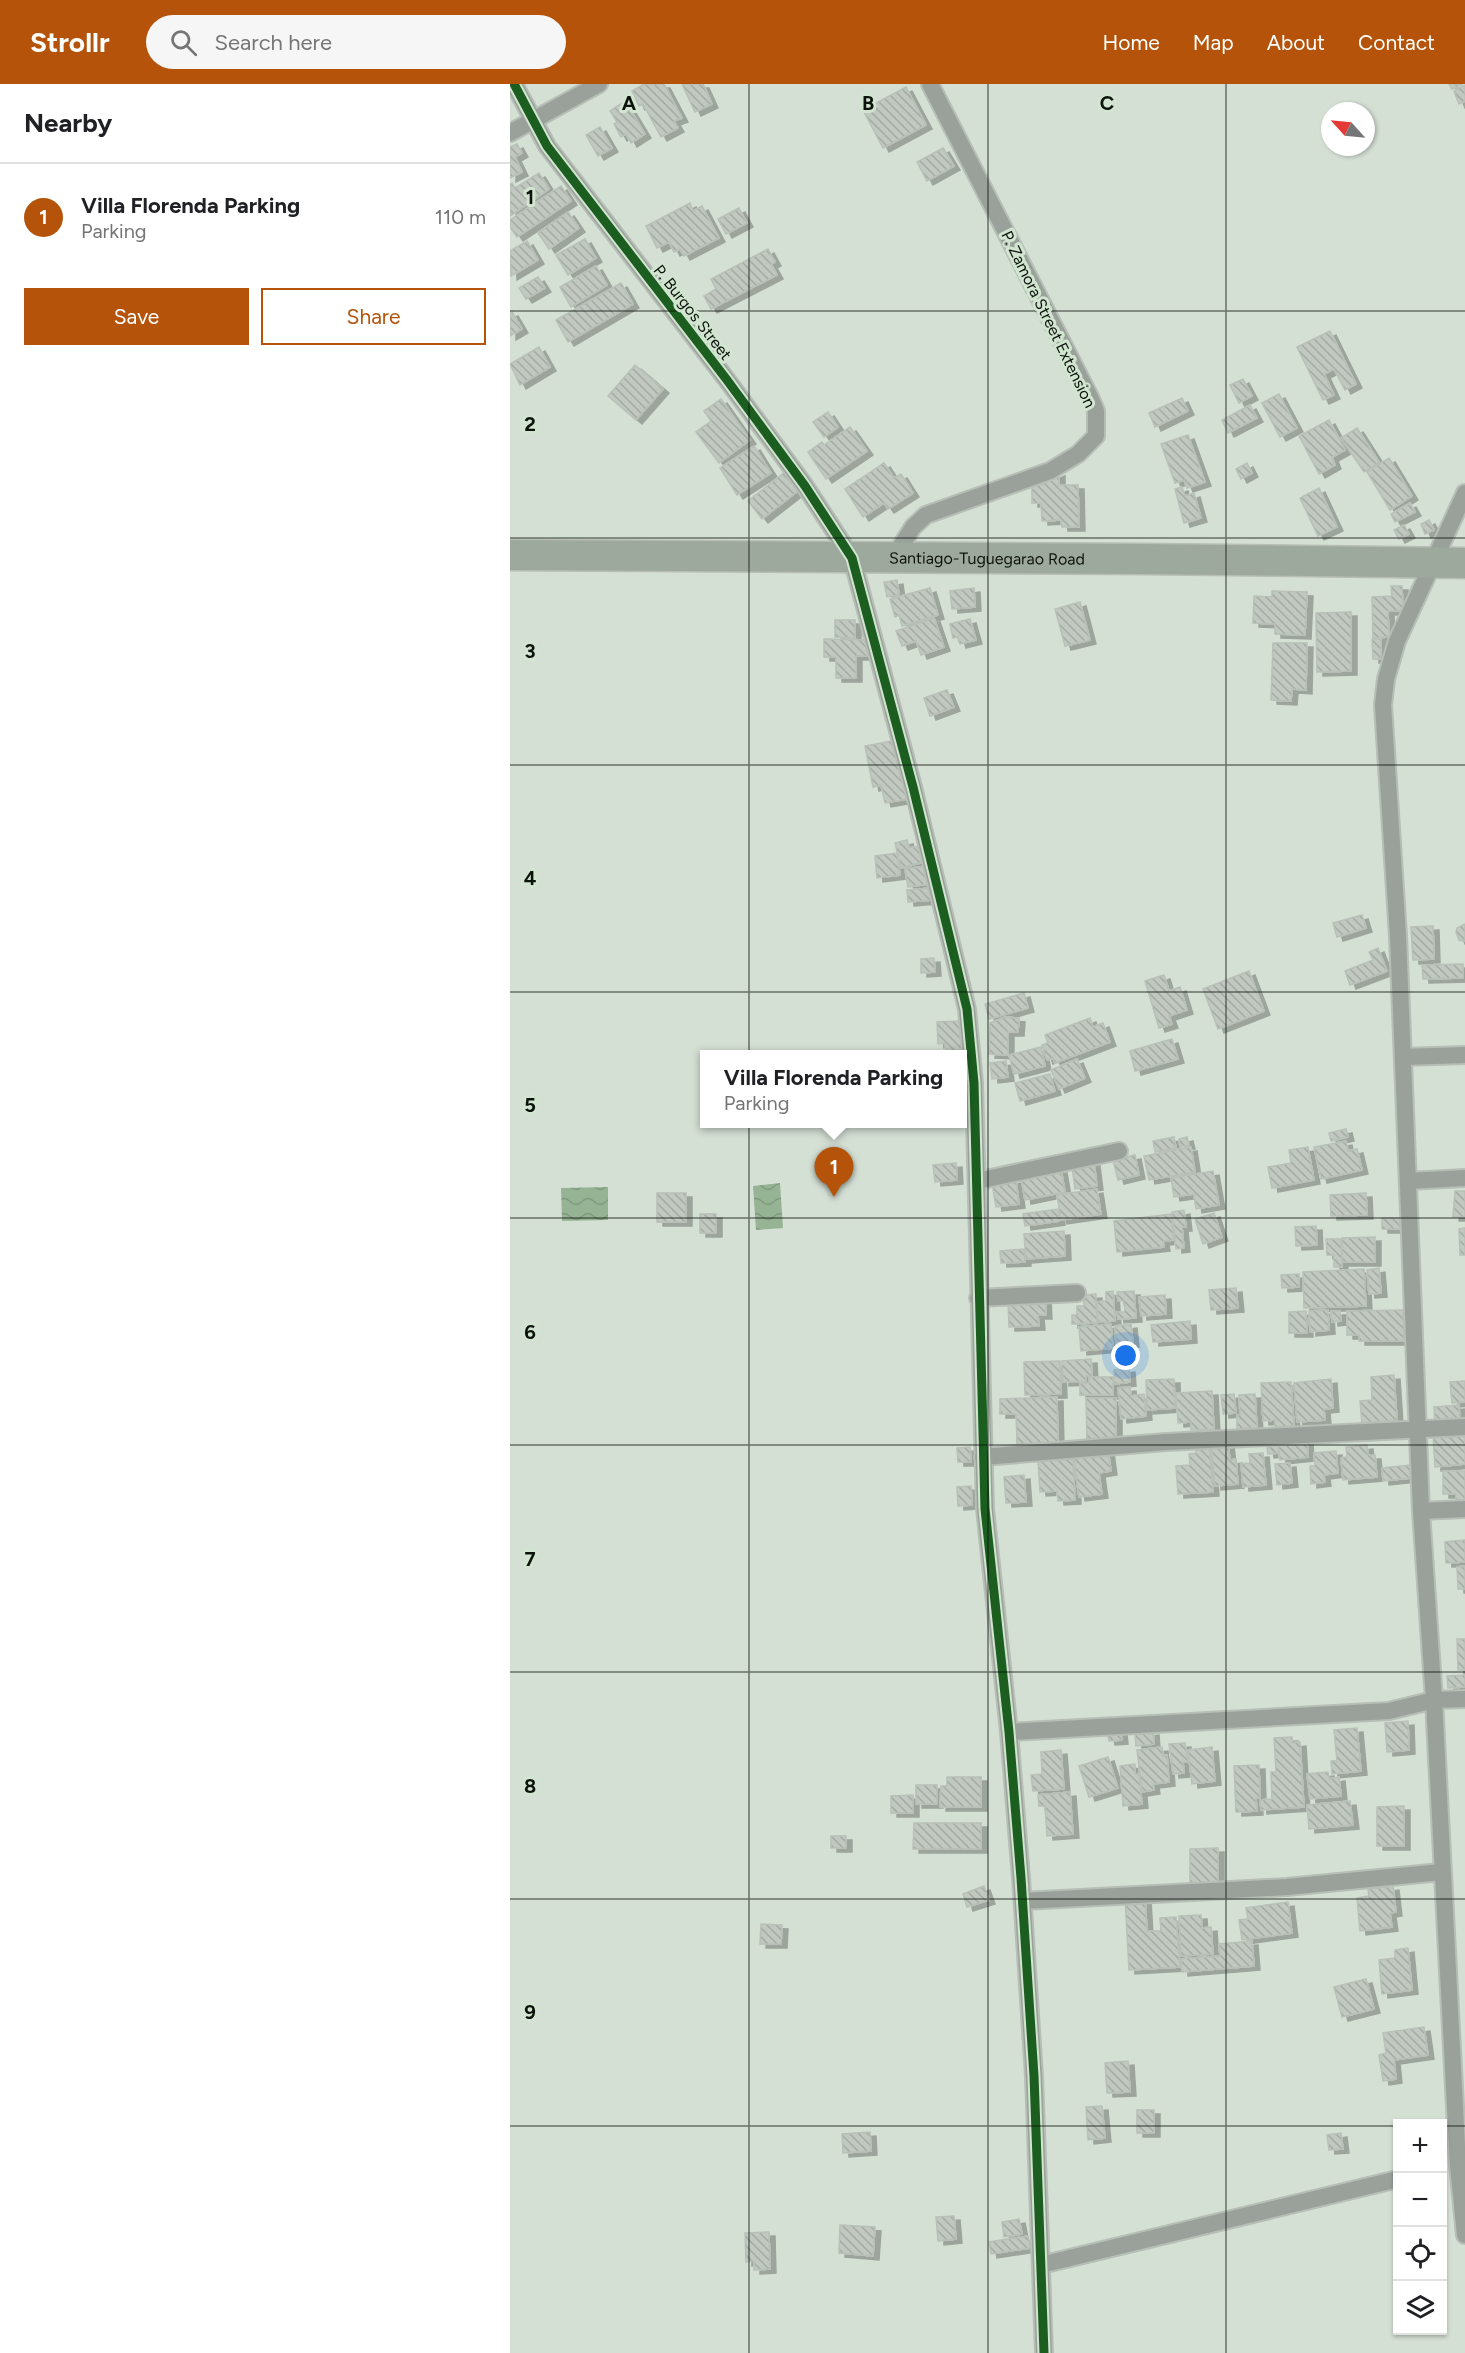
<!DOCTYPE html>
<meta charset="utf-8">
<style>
body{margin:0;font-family:Figtree,sans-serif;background:#f6f6f6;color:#202124}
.controls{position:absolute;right:18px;bottom:18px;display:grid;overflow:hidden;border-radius:0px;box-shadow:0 2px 4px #0004}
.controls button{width:54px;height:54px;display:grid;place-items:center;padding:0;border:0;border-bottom:2px solid #e0e0e0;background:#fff;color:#202124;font:30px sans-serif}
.compass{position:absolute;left:811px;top:18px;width:54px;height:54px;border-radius:50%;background:#fff;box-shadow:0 2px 4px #0004;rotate:297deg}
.you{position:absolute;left:616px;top:1272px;width:21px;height:21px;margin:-15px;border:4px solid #fff;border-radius:50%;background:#1a73e8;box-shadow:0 0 0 9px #1a73e833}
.badge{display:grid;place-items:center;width:39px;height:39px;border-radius:50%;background:#b45309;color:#fff;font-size:20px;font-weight:700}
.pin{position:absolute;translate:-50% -50px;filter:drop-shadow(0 2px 3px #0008)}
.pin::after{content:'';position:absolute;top:32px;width:21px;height:18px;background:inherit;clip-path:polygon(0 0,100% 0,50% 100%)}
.popup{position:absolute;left:190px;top:966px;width:267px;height:78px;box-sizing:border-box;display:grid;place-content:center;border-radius:0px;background:#fff;filter:drop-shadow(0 2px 4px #0005);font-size:20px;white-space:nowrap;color:#757577}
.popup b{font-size:22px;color:#202124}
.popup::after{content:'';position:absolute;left:50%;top:100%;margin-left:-12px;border:12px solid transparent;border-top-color:#fff}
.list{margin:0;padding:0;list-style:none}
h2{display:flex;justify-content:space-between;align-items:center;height:78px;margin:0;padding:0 24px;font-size:26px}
h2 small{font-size:20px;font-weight:400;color:#757577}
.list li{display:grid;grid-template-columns:39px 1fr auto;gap:18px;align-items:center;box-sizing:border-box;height:108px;padding:0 24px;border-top:2px solid #e0e0e0}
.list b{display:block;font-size:22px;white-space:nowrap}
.list p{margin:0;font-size:20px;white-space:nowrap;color:#757577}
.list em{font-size:20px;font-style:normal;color:#757577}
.actions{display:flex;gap:12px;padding:18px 24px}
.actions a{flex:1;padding:14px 0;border:2px solid #b45309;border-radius:0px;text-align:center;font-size:21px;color:#b45309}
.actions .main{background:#b45309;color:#fff}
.icon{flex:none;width:33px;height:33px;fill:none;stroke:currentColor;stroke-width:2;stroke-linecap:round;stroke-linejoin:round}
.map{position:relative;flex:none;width:955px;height:2269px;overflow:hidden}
header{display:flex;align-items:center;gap:36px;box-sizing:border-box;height:84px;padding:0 30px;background:#b45309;color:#fff}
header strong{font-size:28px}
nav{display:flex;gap:33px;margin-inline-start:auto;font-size:21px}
.search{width:420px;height:54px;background:#f6f6f6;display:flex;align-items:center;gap:15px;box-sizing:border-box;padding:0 21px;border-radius:33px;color:#757577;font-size:22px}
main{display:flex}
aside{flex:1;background:#fff}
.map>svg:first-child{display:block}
.water{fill:url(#water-waves)}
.building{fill:url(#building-back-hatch);stroke:#b8c0b7;stroke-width:1.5;filter:url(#shadow)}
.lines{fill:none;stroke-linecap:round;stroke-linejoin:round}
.street-casing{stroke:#b6beb6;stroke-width:20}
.highway-casing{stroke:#b6beb6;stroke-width:33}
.street{stroke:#9aa19a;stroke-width:16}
.highway{stroke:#9ea99e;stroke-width:30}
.cycleway-casing{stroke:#d1e5d0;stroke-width:13}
.cycleway{stroke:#1b5e20;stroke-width:9}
.grid{fill:none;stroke:#0d130c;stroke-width:1.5;stroke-opacity:0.55}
.labels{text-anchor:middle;stroke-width:6;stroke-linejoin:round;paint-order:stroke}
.street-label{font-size:16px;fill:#0d130c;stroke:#d1e5d0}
.grid-label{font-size:20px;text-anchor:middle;font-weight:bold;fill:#0d130c;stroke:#d1e5d0;stroke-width:6;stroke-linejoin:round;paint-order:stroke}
</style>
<header>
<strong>Strollr</strong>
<div class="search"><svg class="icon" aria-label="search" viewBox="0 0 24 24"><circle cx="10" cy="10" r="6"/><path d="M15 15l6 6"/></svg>Search here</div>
<nav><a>Home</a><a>Map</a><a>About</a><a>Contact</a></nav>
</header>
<main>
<aside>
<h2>Nearby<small></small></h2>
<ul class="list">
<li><span class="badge">1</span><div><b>Villa Florenda Parking</b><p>Parking</p></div><em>110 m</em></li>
</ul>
<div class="actions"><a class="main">Save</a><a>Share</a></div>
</aside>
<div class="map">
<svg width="955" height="2269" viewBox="0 0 955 2269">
<defs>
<pattern id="water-waves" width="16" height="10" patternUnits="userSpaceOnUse" patternTransform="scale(1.5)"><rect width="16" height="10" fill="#96b494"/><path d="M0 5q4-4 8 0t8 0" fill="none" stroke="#809a7e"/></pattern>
<pattern id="building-back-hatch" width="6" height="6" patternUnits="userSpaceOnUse" patternTransform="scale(1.5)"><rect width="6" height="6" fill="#c0c8c0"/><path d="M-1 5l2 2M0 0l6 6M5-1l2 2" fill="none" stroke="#a4aba4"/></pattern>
<filter id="shadow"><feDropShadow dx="6" dy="4" stdDeviation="0" flood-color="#0004"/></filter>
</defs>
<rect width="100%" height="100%" fill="#d5e0d5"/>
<!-- water -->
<path class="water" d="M270,1099L273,1144L246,1146L243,1102Z
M98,1103V1136L52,1137L51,1104Z"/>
<!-- building -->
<path class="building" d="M134,0H154L172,34L164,37L168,44L151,53L133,20L129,22L122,7Z
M172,0H193L202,20L185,28Z
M939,0H953L942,5Z
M955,1V17L949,20L944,7Z
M396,3L416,41L373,64L353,26Z
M115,17L135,50L121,59L116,50L111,53L104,40L107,38L100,27Z
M90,43L102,64L88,72L76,51Z
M7,60L12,69L5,73L12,88L0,94V63Z
M433,64L444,82L417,97L407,78Z
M29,89L39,105L0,132V101L2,99L5,104Z
M51,102L61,117L7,153L0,143V136Z
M180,119L183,127L192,122L209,154L174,172L170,165L164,168L159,158L147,164L136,142Z
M229,124L237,139L216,150L208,135Z
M58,128L69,144L39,165L28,149Z
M75,155L86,174L58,191L46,171Z
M17,157L28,176L1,192L0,167Z
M258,165L265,178L261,180L267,191L201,225L194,212L206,205L201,195Z
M86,182L97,201L61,223L50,203Z
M28,193L35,204L16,215L9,204Z
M111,199L123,220L58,258L46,236Z
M2,228L12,245L0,252V229Z
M820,247L846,300L835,306L824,285L814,290L824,311L813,316L787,263Z
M29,263L40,283L10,301L0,280Z
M125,281L153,305L126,336L98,312Z
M733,295L742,312L729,319L720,301Z
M769,310L787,344L770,353L752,319Z
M672,314L678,327L645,343L639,329Z
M211,315L240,356L209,379L186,348L201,337L194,327Z
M740,321L747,334L718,349L712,336Z
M318,328L328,343L314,353L303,338Z
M819,336L835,366L822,373L825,381L809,390L789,352Z
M340,343L357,367L316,395L298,368L312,358L314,361Z
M847,344L869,378L854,388L831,354Z
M678,351L695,398L677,404L674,396L665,399L651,360Z
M244,362L261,389L227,411L210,384Z
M879,374L902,412L880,426L857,388Z
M374,379L384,394L391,390L403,409L378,425L374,419L353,433L335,405Z
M737,379L742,389L731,395L726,385Z
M275,388L289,406L252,435L238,417Z
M549,388V401H568L569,443H552L551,436L532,437L531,419H522V400Z
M672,403L675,412L684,409L691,434L674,439L665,405Z
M809,404L827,443L808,452L790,414Z
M900,419L905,428L885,438L881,430Z
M919,436L924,446L915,450L911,440Z
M894,441L899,450L889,455L884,446Z
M387,496L389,511L377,513L374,498Z
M881,502H892L893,527H878L879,553L863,554L862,513L882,512Z
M420,504L428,531L392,542L389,531L385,533L380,515Z
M464,504L465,523L442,525L440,507Z
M762,507L797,508L795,551L765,550V540L743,539L744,512L762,513Z
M570,518L580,556L555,562L545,525Z
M841,528V587L807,588L806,529Z
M424,534L434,563L411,571L406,557L392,562L386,547Z
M460,535L466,556L450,560L448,553L443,554L440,540Z
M325,536H345V554L325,553Z
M314,555L359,556V572H346V594H326V573H314Z
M862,555H871V575H863Z
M763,559H797L796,606L782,605L781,617L761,616Z
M437,606L444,623L420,632L414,614Z
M387,656L398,715L375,719L371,701L363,703L355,662Z
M397,756L399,764L410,762L414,778L391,784L385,759Z
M387,769L390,791L367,794L365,772Z
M416,782L419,800L398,803L395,785Z
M421,804L422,816L398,818L397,806Z
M852,831L856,844L827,853L823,839Z
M955,840V857H953L949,856L946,848L947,844Z
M923,842L924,875L903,876L901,843Z
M868,864L877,887L840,901L835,887L863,876L859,868Z
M424,874L425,888L411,889V875Z
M953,880V894L913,895L912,881Z
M739,887L754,927L708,945L693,905Z
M654,891L659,907L670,903L677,926L659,932L662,940L649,944L635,897Z
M514,909L518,924L479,935L475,920Z
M495,933L509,934L508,948H498V971L479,970L480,939Z
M580,934L583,943L593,939L600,958L545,979L543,974L537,976L532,961L538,959L535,951Z
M453,937L454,969L436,970L435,959L428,960L427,938Z
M662,955L668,975L625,987L620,967Z
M531,963L535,982L504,990L499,971Z
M567,975L575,994L549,1005L541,986Z
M496,977L498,993L482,995L480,979Z
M540,990L545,1007L510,1017L505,999Z
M836,1045L838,1053L821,1057L819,1049Z
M664,1053L666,1064L645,1068L643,1057Z
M677,1053L679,1061L670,1063L669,1055Z
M836,1057L838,1067L847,1065L852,1086L811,1095L804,1063Z
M681,1063L685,1088L639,1096L634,1072Z
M798,1063L804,1096L762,1104L758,1083L781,1079L779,1066Z
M625,1071L629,1091L608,1096L603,1076Z
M584,1078L587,1102L565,1105L562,1082Z
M446,1079L447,1096L425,1098L423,1081Z
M551,1085L555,1108L515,1116L511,1093Z
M703,1087L709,1121L686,1125L684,1110L664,1113L661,1094Z
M506,1095L509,1120L486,1123L482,1099Z
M587,1105L591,1130L551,1136L547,1111Z
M945,1107H955V1133H943Z
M147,1109H176V1138H147Z
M856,1109L857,1131L821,1132L820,1111Z
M548,1125L549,1137L515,1142L513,1130Z
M674,1126L676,1143H672L674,1164L666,1165L662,1128Z
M704,1129L712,1153L693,1160L685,1135Z
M190,1130H206V1149H190Z
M661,1130L664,1156L653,1157L654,1163L607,1168L604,1137Z
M872,1134H890V1145H872Z
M806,1142L807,1161L786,1162L785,1143Z
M955,1144V1171H950L949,1145Z
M554,1147L555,1172L516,1175L514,1150Z
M865,1153V1178H832V1154Z
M816,1155H831L832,1183H824V1171H817Z
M514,1165L515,1178L491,1179L490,1167Z
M869,1184L871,1209L859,1210L857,1186Z
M854,1185L856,1222L794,1224L793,1188Z
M789,1190V1203L772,1204L771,1191Z
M726,1204L728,1224L701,1226L699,1206Z
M603,1207L605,1237L588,1238L587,1218L596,1217V1208Z
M624,1207L626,1234L608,1235L607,1228H615L614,1217H608L607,1208Z
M586,1210L587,1239L562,1240V1231H567V1222H574L573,1211Z
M655,1211L656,1230L631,1232L629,1213Z
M535,1213L536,1231H528L529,1242L499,1243L498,1216Z
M818,1226L819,1246L800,1248L799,1227Z
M893,1226L894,1257H849V1251H837V1227Z
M796,1227L797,1249H779V1228Z
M821,1227H830L831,1237L822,1238Z
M680,1237L681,1255L643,1258L641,1241Z
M601,1240L603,1264L571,1267L569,1243Z
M621,1240L623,1259L606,1261L605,1242Z
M581,1275L582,1292H576V1297L553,1298L552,1277Z
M550,1277L551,1310L515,1311L514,1278Z
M619,1284L620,1298L605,1300L604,1286Z
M884,1291L887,1336L852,1339L850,1317L862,1316L861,1293Z
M579,1293H603V1311H570V1299H579Z
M664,1295L665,1324L637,1326L636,1296Z
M821,1295L823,1324L814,1325L815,1336L787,1338L784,1299Z
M955,1297V1318L942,1319L940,1298Z
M781,1298L784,1342L765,1343V1336L753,1337L751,1299Z
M620,1303L621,1312L634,1310L636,1332L611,1335L608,1304Z
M702,1307L704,1345L681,1346V1338L668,1339L666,1309Z
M724,1310L726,1329L713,1330L711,1311Z
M745,1310L747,1344L727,1345V1331H730L729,1311Z
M547,1313L548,1359L507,1360L506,1330H490V1315Z
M576,1314H606V1357L577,1358Z
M949,1321L950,1338L925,1340L924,1323Z
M955,1349V1380L925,1383L923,1351Z
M768,1355L769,1369L758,1370L756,1356Z
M797,1356L798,1373L770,1376L768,1358Z
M699,1358L703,1408L668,1410L666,1382L680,1381L679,1370L686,1369V1359Z
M718,1358L720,1376L726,1375L728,1400L705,1402L701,1359Z
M857,1361L858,1371H865L867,1393L833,1396L831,1374L837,1373L836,1363Z
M460,1363L461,1378H448L447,1364Z
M598,1365L601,1387L589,1389L592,1410L569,1413L563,1369Z
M826,1367L828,1389L814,1391L815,1398L801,1400L800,1382H805L804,1369Z
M753,1369L756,1401L733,1403L731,1380L740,1379L739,1370Z
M563,1375L565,1416L548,1417L547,1407L530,1408L528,1377Z
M780,1379L782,1399L767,1401L765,1380Z
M900,1381L901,1394L873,1397L872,1384Z
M933,1387H955V1421H946V1410H933Z
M514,1391L516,1418L496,1419L494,1393Z
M461,1402L462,1421L448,1422L447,1403Z
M955,1456V1478L936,1479L935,1458Z
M955,1482V1505H948L947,1483Z
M947,1555H955V1586H948Z
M955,1591V1603L938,1604L937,1592Z
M898,1637L899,1666L877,1668L875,1639Z
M847,1644L851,1687L822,1690L821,1677H827L824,1646Z
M611,1646L612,1656L599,1657L597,1647Z
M643,1647L644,1660L626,1662L625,1649Z
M782,1653V1659L790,1658L794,1723L751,1726L750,1716L762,1715L761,1688H766L764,1654Z
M675,1659L678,1678H673L674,1689L663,1690L659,1660Z
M652,1663L653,1672L657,1671L659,1698L643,1700L644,1706L632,1708L627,1666Z
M702,1663L705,1697L682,1700L678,1666Z
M551,1666L554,1705L523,1707L521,1691L532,1690L531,1668Z
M598,1673L608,1704L579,1713L569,1682Z
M625,1680V1690H629L632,1720L613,1722L610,1682Z
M749,1681L750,1714H746L747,1727L726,1728L724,1682Z
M818,1688L819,1695L829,1693L831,1712L800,1715L797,1690Z
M437,1693H471V1723H430L431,1702H437Z
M406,1701H427V1720H406Z
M560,1708L563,1750L537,1752L535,1722H529L528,1711Z
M403,1711V1729H381V1712Z
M840,1717L843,1741L799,1745L797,1721Z
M894,1722V1762H867V1723Z
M404,1739H471V1765H403Z
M321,1752H336V1764H321Z
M708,1764V1802H680V1765Z
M474,1802L479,1816L457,1823L453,1810Z
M883,1802L886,1828L880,1829L882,1843L850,1847L847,1814L859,1812L858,1805Z
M635,1812L637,1847H651L650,1834L666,1833L670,1883L619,1886L615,1813Z
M778,1818L782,1849L732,1856L729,1836L738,1835L736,1824Z
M691,1831L692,1844L701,1843L703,1870L671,1872L669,1832Z
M251,1840L272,1841L271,1860H250Z
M742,1857L744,1882L672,1888L671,1875L710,1872L709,1860Z
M898,1864L902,1906L872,1910L869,1876L885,1874V1866Z
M856,1895L864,1925L832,1933L824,1903Z
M914,1943L918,1971L884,1976L886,1995L873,1997L869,1971L876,1969L873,1949Z
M618,1977L620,2008L597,2009L595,1979Z
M592,2022L595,2054L578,2056L576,2023Z
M627,2026H644V2049H627Z
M360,2048L361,2067L333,2069L332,2050Z
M831,2049L833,2065L819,2066L817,2051Z
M444,2132L446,2155L428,2157L426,2133Z
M509,2135L512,2150L494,2153L492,2138Z
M330,2141L365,2143L363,2172L329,2169Z
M259,2148L260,2185L244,2186V2177L236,2178L235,2149Z
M518,2152L520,2164L481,2170L479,2158Z"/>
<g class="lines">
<!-- street casing -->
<g class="street-casing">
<path id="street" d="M4,0L37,62L217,296L295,402L342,474L403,703L457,925L464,999L475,1425L499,1648L511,1794L524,1992L534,2269
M0,49L89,0
M955,409L887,557L876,595L873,621L888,852L911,1427L924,1616L948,2081L955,2151
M384,473L403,443L416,431L540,387L568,370L586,352V327L580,313L420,0
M893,973L955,971
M467,1097L609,1067
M898,1097L955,1094
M468,1214L567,1209
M473,1373L656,1358L955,1343
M911,1427L955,1425
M499,1648L879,1627L924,1616L955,1615
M513,1817L777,1803L931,1788
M531,2181L888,2095"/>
</g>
<!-- highway casing -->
<g class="highway-casing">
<g id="highway">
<path id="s1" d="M0,471L631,475L955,479"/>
</g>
</g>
<!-- street -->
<use href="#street" class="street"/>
<!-- highway -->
<use href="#highway" class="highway"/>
<!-- cycleway casing -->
<g class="cycleway-casing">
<path id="cycleway" d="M4,0L37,62L217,296L295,402L342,474L403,703L457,925L464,999L475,1425L499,1648L511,1794L524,1992L534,2269"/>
</g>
<!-- cycleway -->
<use href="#cycleway" class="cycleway"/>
</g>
<!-- grid -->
<path class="grid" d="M239,0V2269M478,0V2269M716,0V2269M0,227H955M0,454H955M0,681H955M0,908H955M0,1134H955M0,1361H955M0,1588H955M0,1815H955M0,2042H888M932,2042H955"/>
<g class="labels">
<!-- street labels -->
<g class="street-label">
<text transform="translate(183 228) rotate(52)" y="6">P. Burgos Street</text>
<text transform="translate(539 235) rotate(64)" y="6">P. Zamora Street Extension</text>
<text dy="6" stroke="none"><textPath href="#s1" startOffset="477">Santiago-Tuguegarao Road</textPath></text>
</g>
</g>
<g class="grid-label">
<text x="119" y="26">A</text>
<text x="358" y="26">B</text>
<text x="597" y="26">C</text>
<text x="20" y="120">1</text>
<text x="20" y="347">2</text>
<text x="20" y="574">3</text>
<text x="20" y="801">4</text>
<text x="20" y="1028">5</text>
<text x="20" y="1255">6</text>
<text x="20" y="1482">7</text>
<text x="20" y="1709">8</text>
<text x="20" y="1935">9</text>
</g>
</svg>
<div class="controls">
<button>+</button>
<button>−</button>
<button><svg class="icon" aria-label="locate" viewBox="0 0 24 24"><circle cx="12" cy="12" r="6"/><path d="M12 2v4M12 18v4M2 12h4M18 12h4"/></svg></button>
<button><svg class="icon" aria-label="layers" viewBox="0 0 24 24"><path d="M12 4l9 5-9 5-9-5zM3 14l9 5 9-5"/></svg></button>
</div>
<svg class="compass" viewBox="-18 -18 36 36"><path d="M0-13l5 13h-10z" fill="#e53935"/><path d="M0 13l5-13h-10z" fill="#757577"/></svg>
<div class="you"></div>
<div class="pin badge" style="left:324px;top:1113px">1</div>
<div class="popup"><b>Villa Florenda Parking</b>Parking</div>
</div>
</main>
